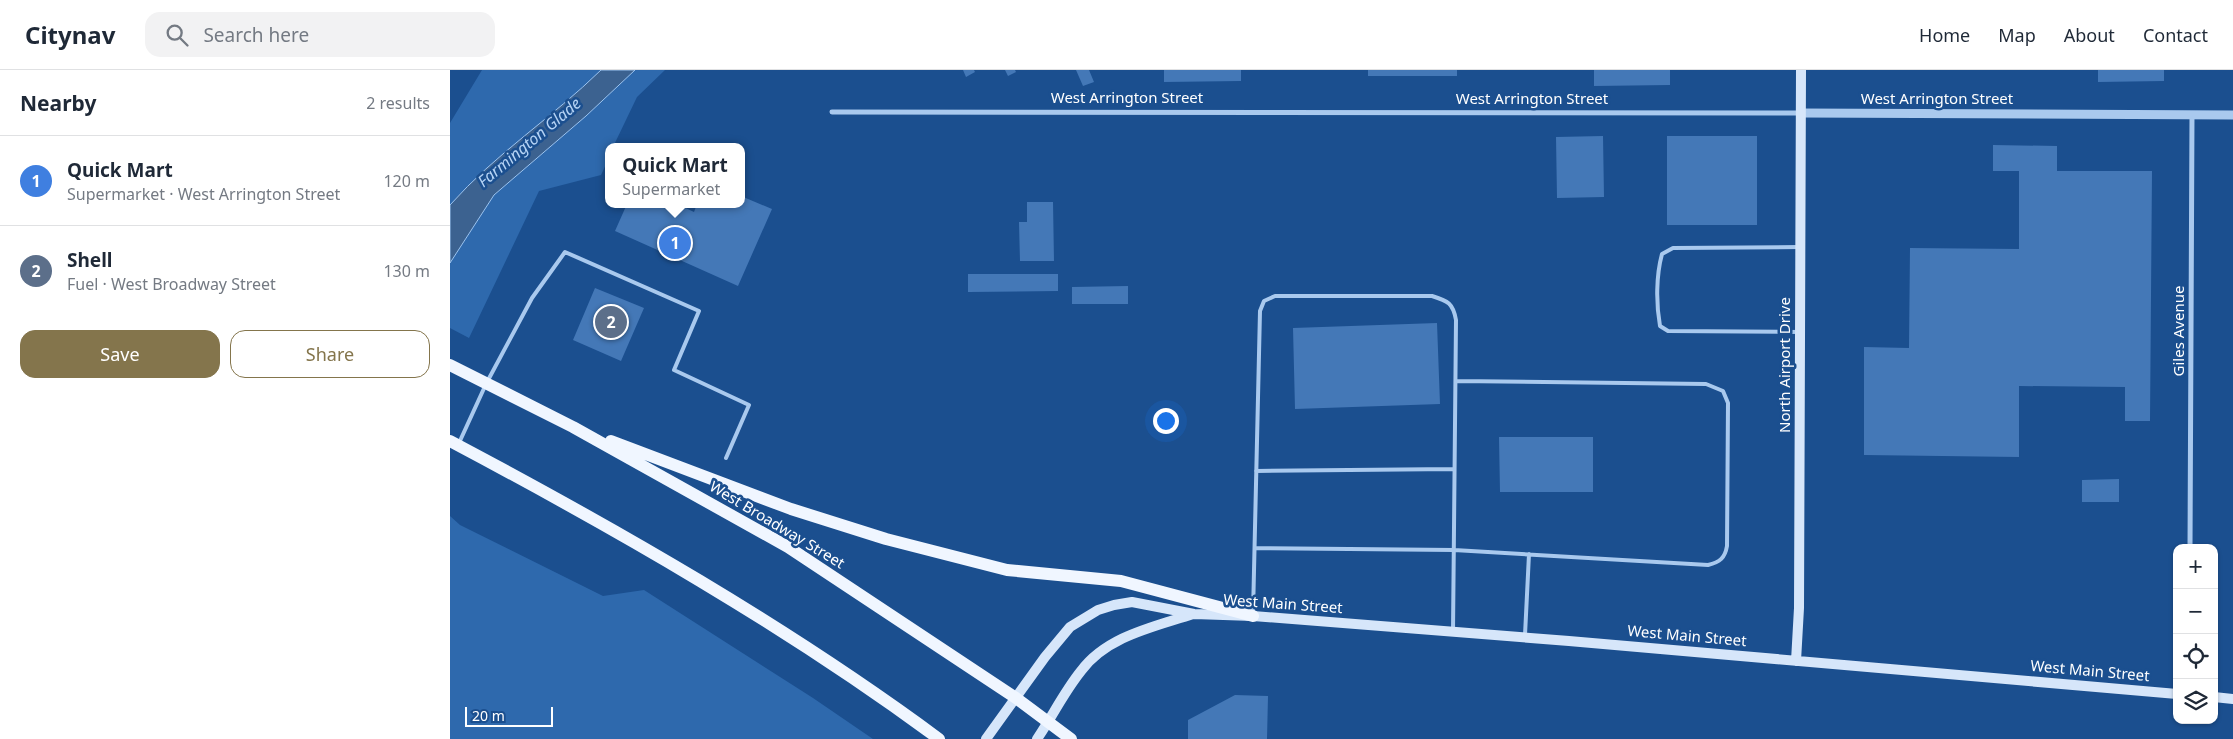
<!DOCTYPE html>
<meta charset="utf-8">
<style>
body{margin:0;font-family:"Noto Sans",sans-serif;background:#f2f2f3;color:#1f2937}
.controls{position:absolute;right:15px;bottom:15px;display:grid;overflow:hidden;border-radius:10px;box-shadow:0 1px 4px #0004}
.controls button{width:45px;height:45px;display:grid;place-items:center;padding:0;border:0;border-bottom:1px solid #e0e1e3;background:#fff;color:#1f2937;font:25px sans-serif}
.scale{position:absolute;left:15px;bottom:12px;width:88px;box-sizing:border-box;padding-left:5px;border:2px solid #fff;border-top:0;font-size:14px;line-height:18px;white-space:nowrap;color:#fff;-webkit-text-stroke:4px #1b4f8f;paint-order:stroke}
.you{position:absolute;left:715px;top:350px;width:18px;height:18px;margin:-12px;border:4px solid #fff;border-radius:50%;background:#1a73e8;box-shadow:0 0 0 8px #1a73e833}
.badge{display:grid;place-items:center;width:32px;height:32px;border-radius:50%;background:#84754c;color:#fff;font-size:16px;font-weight:700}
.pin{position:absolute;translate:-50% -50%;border:2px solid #fff;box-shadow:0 1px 5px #0006}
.popup{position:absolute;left:155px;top:73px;width:140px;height:65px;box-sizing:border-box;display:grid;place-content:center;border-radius:10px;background:#fff;filter:drop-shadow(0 1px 4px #0005);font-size:16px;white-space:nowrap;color:#747a83}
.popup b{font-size:19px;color:#1f2937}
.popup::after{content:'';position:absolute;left:50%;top:100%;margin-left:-10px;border:10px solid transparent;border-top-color:#fff}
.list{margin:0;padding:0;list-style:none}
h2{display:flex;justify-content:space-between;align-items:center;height:65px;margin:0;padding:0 20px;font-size:21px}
h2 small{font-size:16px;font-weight:400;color:#747a83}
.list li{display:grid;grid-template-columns:32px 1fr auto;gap:15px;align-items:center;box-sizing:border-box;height:90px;padding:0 20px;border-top:1px solid #e0e1e3}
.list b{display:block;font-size:19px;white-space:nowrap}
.list p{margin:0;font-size:16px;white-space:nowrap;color:#747a83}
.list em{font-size:16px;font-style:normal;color:#747a83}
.actions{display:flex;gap:10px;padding:15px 20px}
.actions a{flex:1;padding:11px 0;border:1px solid #84754c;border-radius:15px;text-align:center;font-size:18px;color:#84754c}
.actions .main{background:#84754c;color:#fff}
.icon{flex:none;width:28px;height:28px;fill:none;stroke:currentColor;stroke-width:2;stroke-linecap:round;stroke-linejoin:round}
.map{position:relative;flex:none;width:1783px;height:669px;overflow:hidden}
header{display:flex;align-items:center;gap:30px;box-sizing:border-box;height:70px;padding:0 25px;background:#fff;border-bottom:1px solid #e0e1e3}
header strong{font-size:24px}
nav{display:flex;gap:28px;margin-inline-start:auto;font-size:18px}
.search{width:350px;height:45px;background:#f2f2f3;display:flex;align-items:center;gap:12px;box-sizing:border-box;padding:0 18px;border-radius:15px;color:#747a83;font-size:19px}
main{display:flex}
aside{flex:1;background:#fff}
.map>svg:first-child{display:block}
.green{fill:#2e69ad}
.water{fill:#3c6290;stroke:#9cc4f0}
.building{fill:#4478b7}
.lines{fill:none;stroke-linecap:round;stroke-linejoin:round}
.service{stroke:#a9c9ee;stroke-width:4}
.minor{stroke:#a9c9ee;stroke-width:5}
.tertiary{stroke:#a9c9ee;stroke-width:9}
.secondary{stroke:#d6e6fa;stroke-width:10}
.primary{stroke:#f0f6ff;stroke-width:12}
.labels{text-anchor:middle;stroke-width:5;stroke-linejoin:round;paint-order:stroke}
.street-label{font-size:15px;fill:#fff;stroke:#1b4f8f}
.water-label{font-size:16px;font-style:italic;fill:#b5d3f5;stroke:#1b4f8f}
</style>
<header>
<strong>Citynav</strong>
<div class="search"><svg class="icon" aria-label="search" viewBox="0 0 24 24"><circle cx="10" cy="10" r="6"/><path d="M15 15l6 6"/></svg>Search here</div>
<nav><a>Home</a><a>Map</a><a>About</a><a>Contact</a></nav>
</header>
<main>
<aside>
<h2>Nearby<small>2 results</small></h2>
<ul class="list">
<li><span class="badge" style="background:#3f7fe0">1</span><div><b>Quick Mart</b><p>Supermarket · West Arrington Street</p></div><em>120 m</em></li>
<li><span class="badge" style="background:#5c6f8a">2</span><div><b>Shell</b><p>Fuel · West Broadway Street</p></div><em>130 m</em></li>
</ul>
<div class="actions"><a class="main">Save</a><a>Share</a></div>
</aside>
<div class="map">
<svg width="1783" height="669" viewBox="0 0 1783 669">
<rect width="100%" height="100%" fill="#1b4f8f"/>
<!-- green -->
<path class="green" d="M32,0H151C103,48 45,84 0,135V53Z
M185,0H215L187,27L163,77H159V88L151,105L89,121L19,268L0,258V193L44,125L136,46Z
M0,446L10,455L153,526L194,520L363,628L423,669H0Z"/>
<!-- water -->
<path class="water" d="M151,0H185L136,46L44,125L0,193V135C45,84 103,47 151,0Z"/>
<!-- building -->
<path class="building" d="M513,0H524L525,2L516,7Z
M555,0H565L566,2L558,6Z
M626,0H639L644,12L633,16Z
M714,0H791V11L714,12Z
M918,0H1007V6H918Z
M1144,0H1220V15L1144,16Z
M1648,0H1714V11L1648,12Z
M1153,66L1154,127L1107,128L1106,67Z
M1217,66H1307V155H1217Z
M1543,75L1607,76V101H1702L1700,351H1675V317L1569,316V387L1414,385V277L1459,278L1460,178L1569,179V101H1543Z
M291,126L322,139L288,216L165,161L177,134H227L244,142L247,134H291Z
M577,132H603L604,191H570L569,152H577Z
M518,204H608V221L518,222Z
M678,216V234H622V217Z
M145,218L194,238L171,291L123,270Z
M987,253L990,334L845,339L843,258Z
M1049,367H1143V422H1050Z
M1669,409V432H1632V410Z
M785,625L818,626L817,669H738V650Z"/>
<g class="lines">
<!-- service -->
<path class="service" d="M1350,177L1223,178L1212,184C1206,206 1206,234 1210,256L1218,261L1350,262
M9,373L36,314L82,228L115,182L249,241L224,300L299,335L276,388
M806,401L1004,399
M805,478L1004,480L1258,495C1270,492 1275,488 1277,476L1278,333L1273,321L1256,314L1006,311
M803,544L810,241L814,231L825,226H982C998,231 1003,233 1006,250L1003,562
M1075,565L1079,484"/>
<!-- minor -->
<path class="minor" d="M382,42L1351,43
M1740,478L1742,44"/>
<!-- tertiary -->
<path class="tertiary" d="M1351,43L1783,45"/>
<!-- secondary -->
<path class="secondary" d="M1346,591L1349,538L1351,0
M1764,627L1783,629
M536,669L595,587L620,557L648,540L664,535L682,532L744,544L803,546L1119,571L1727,624
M587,669C602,647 614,622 631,601C657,566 704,557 743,544"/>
<!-- primary -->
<path class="primary" d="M0,295L123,357L338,477L566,628L621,669
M0,371C168,460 336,556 489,669
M161,371L341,439L436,469L557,500L671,511L803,546"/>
</g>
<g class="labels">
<!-- street labels -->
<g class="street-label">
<text x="677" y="33">West Arrington Street</text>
<text x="1082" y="34">West Arrington Street</text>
<text x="1487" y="34">West Arrington Street</text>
<text transform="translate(1729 261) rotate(-90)" y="5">Giles Avenue</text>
<text transform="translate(1335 295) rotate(-90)" y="5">North Airport Drive</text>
<text transform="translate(327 455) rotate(31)" y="5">West Broadway Street</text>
<text transform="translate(833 534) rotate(4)" y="5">West Main Street</text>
<text transform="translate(1237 566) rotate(5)" y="5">West Main Street</text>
<text transform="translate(1640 601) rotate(5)" y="5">West Main Street</text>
</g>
<!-- water labels -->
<g class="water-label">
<text transform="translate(79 72) rotate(-40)" y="6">Farmington Glade</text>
</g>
</g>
</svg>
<div class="controls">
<button>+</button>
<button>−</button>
<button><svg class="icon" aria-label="locate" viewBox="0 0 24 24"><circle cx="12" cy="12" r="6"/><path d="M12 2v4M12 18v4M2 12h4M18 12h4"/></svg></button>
<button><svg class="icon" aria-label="layers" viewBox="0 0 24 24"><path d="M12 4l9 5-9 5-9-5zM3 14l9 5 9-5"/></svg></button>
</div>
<div class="scale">20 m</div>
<div class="you"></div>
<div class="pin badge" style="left:225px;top:173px;background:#3f7fe0">1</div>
<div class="popup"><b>Quick Mart</b>Supermarket</div>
<div class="pin badge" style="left:161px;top:252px;background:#5c6f8a">2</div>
</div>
</main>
